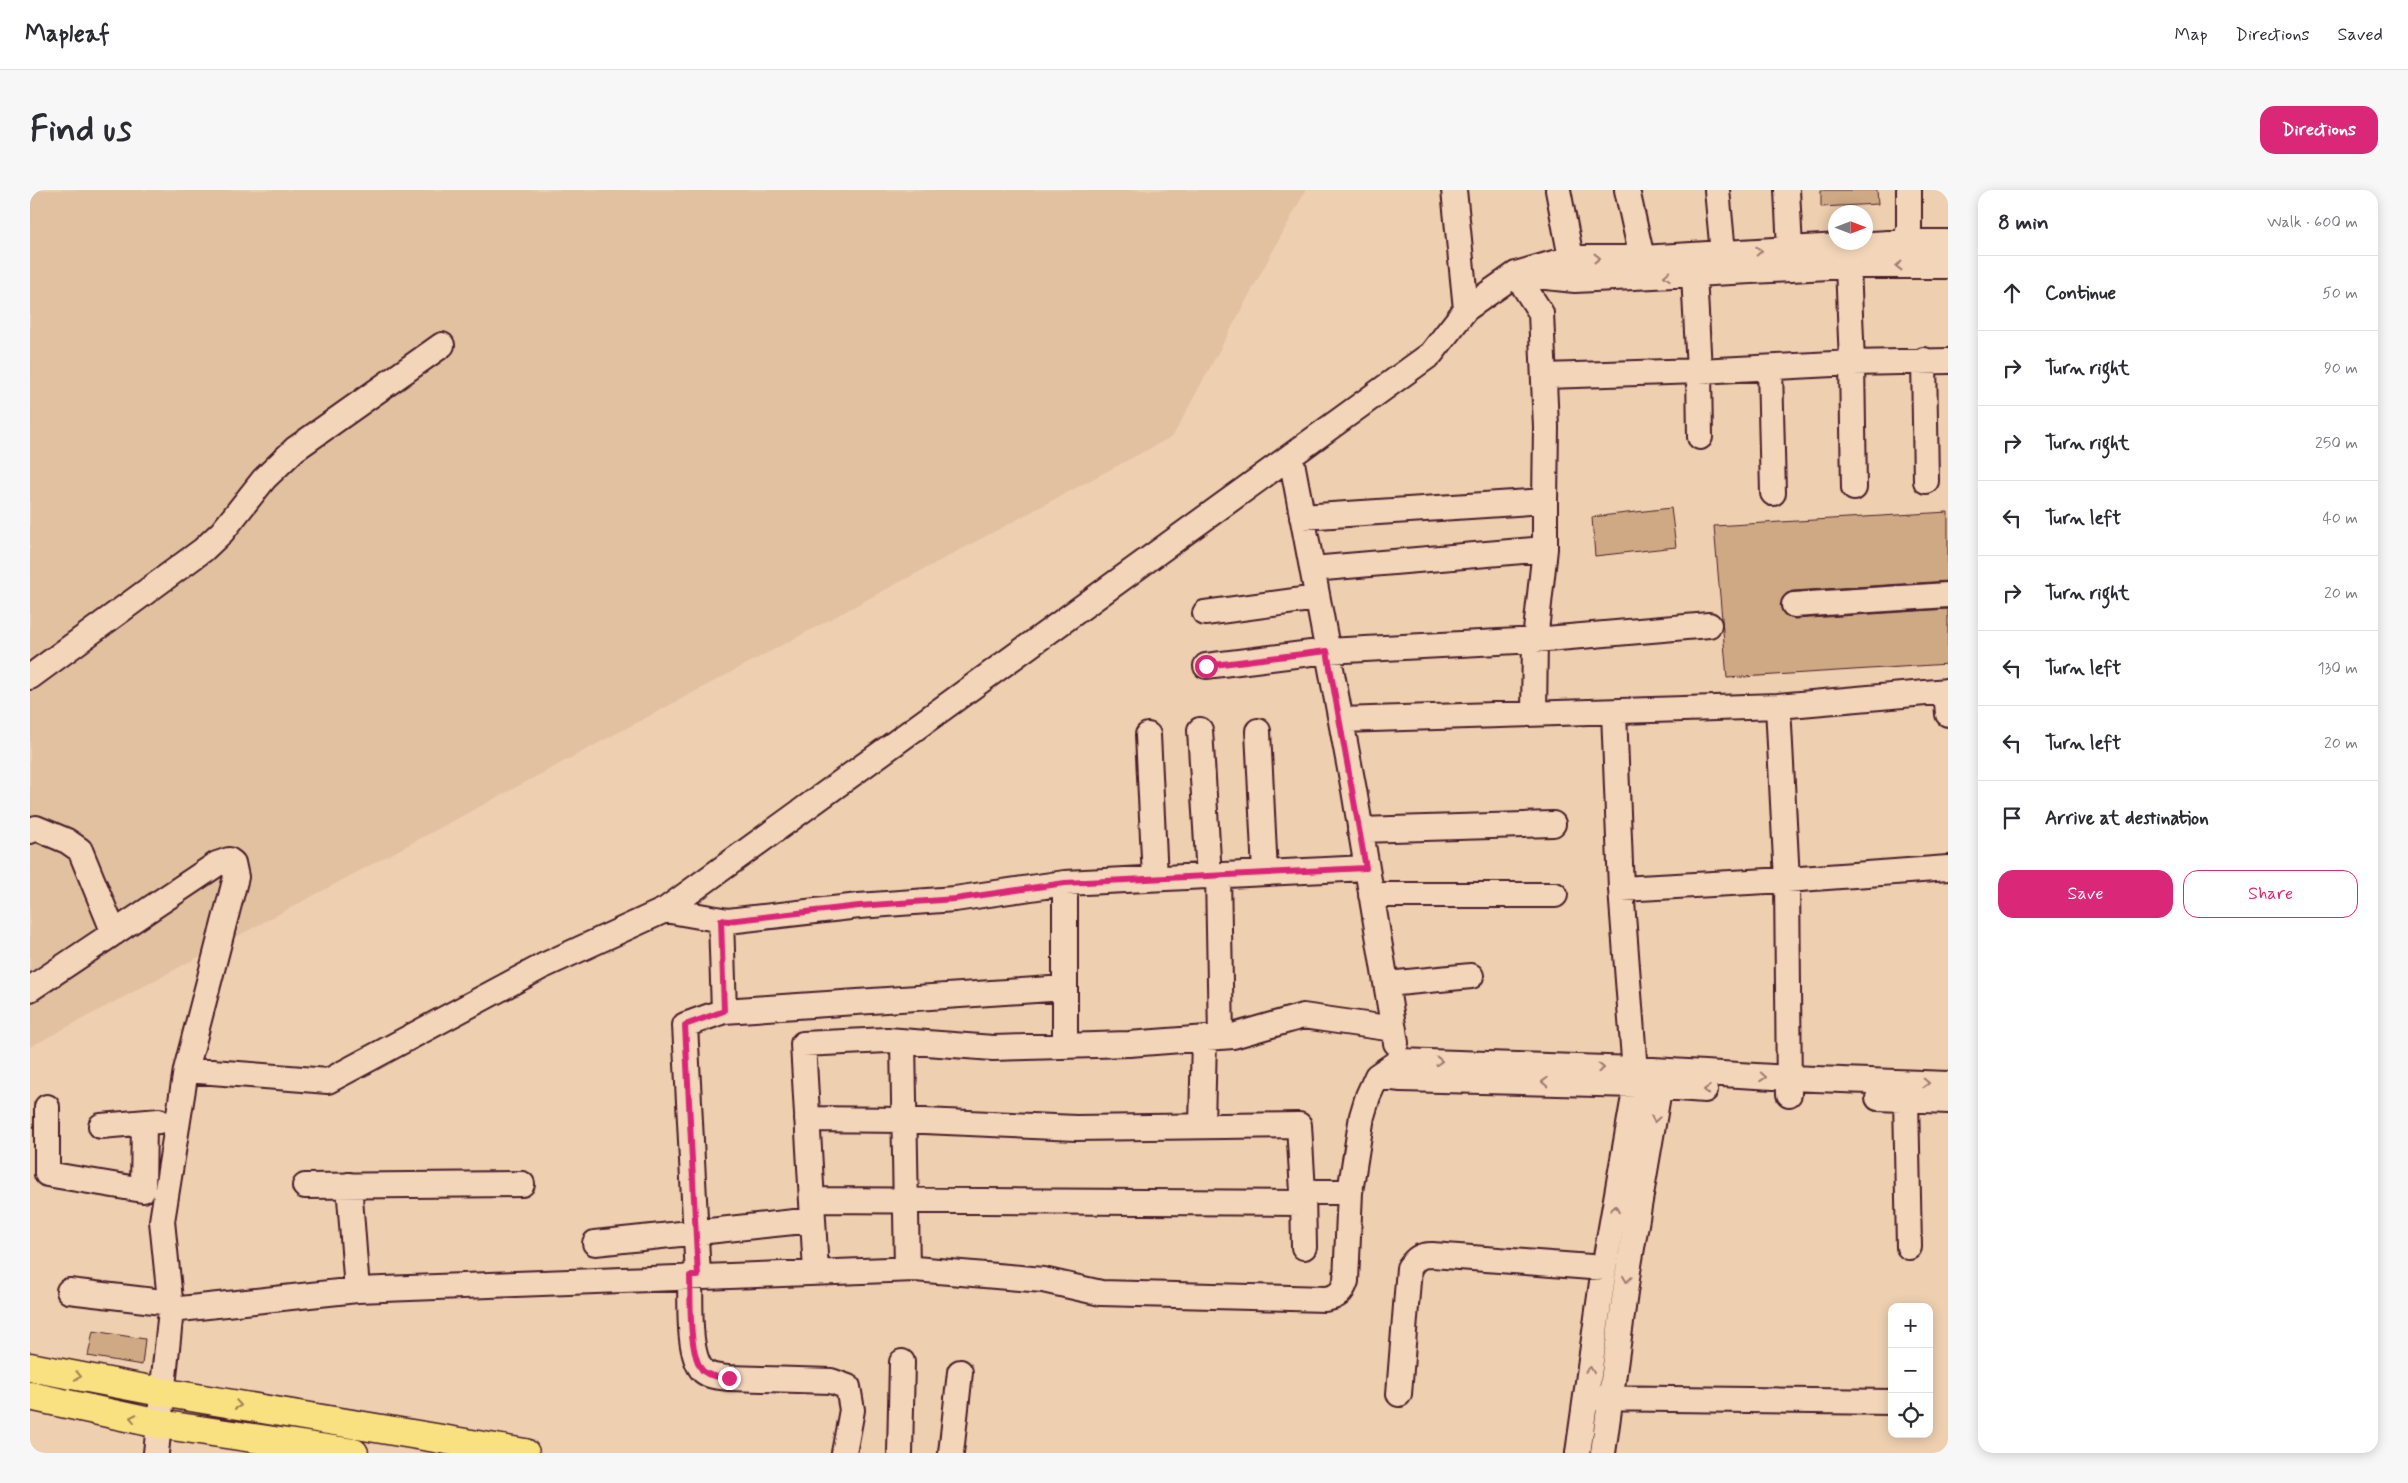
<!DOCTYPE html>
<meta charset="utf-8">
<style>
body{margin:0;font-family:Mynerve,sans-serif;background:#f7f7f7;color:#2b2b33}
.controls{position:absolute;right:15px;bottom:15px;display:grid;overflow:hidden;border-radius:10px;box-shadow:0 2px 12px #0003}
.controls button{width:45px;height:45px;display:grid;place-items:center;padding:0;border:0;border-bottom:1px solid #e1e1e2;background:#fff;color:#2b2b33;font:25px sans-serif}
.compass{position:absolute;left:1798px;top:15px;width:45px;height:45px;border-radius:50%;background:#fff;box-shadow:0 2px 12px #0003;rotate:90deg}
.stop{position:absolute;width:15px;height:15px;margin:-11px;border:4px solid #db2777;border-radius:50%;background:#fff}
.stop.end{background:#db2777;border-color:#fff;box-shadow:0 1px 5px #0008}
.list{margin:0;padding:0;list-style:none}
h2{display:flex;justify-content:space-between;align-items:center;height:65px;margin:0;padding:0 20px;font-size:21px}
h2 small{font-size:16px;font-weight:400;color:#7c7c81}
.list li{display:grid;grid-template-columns:32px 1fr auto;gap:15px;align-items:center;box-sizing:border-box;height:75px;padding:0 20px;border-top:1px solid #e1e1e2}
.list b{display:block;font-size:19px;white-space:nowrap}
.list em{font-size:16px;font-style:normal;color:#7c7c81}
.actions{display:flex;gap:10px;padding:15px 20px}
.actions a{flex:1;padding:11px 0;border:1px solid #db2777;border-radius:15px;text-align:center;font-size:18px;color:#db2777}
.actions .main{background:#db2777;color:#fff}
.icon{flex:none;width:28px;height:28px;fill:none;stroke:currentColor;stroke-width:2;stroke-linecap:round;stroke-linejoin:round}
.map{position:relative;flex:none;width:1918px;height:1263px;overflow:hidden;border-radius:15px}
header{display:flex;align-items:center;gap:30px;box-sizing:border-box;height:70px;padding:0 25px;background:#fff;border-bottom:1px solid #e1e1e2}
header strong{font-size:24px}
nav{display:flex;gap:28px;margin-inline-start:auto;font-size:18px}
.intro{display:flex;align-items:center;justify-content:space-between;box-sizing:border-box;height:120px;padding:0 30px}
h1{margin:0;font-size:35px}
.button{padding:12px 22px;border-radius:15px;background:#db2777;color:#fff;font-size:18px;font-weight:700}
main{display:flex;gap:30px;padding:0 30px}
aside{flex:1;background:#fff;border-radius:15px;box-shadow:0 2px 12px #0003}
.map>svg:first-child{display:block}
.built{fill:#e2c1a1}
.building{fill:#cfa984;stroke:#4a1f2b}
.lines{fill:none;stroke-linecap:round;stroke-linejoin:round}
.minor-casing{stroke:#4a1f2b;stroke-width:28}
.major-casing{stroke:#4a1f2b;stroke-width:31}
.minor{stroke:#f3d5b9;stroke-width:24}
.major{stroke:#f9e181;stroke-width:28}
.oneway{stroke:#9e7a72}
.oneway2{stroke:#a28056}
.route{stroke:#db2777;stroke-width:6}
</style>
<header>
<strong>Mapleaf</strong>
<nav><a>Map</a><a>Directions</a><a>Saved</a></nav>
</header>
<div class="intro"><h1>Find us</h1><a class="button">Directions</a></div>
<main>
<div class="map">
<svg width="1918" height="1263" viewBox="0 0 1918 1263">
<rect width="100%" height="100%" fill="#eecfb0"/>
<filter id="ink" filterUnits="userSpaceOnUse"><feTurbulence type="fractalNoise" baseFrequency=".02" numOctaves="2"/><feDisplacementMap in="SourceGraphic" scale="10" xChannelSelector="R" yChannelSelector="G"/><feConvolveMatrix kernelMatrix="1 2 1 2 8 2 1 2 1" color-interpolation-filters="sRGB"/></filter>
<g filter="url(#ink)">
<!-- built -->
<path class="built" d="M0,0H1276L1143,246L0,857Z"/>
<!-- building -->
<path class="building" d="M1791,0H1847L1848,14L1791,17Z
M1641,318L1646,357L1565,366L1562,327Z
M1918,322V391L1763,401L1756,404L1750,415L1753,423L1758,427L1765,429L1918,419V474L1697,488L1684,336Z
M63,1141L115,1149L112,1175L58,1166Z"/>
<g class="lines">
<!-- minor casing -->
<g class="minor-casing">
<path id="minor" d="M1528,0L1541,68
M1597,0L1612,68
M1687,0L1693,63
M1757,0L1760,59
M1875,52L1879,38V0
M1486,84L1511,123L1516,237L1515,311
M1664,84L1669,181L1822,173L1818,76
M1497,85L1545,90L1818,76H1918
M1436,119L1486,84L1541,68H1612L1875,52H1918
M1894,170L1896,291
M1740,178L1743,303
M1515,186L1669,181L1670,247
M1261,267L1324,600L1366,853
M1824,298L1822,173L1918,171
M1272,327L1515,311V359L1505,450L1504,523
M1282,379L1515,359
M1764,415L1918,405
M1175,423L1287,408
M1176,476L1297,461L1505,450L1679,435
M0,487L173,360L192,342L234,289L265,259L412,155
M1916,501L1918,524
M1748,516L1757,690L1759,904
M1311,530L1748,516L1918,501
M1170,540L1179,686
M1228,541L1235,683
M1118,545L1125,688
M1330,640L1523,634
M0,641L6,638L37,651L50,660L84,743
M1188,685L1191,847
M1591,699L1757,690L1918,678
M1341,705H1525
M635,720L698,731L829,716L925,709L1035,693L1336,678
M1357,794L1441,786
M0,799L187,674L199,670L203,673L206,687L156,880
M694,821L1035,798
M873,852L877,1079
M1035,856V693
M1347,886L1371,889L1606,895L1675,900
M1848,908L1918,911
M1876,909L1879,1057
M17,917V984L113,1000L114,933
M777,929L872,930L1046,938L1269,935L1273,1002H1320
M1172,935L1174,848
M71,936L129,931
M319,995L327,1100
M275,996L492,994
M1273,1002L1274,1057
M782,1010L1273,1013
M565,1053L783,1030
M786,1082L773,854L857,850L963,858L1099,854L1203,846L1273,826L1364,839
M660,1086C661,1110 657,1164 673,1181C680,1187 690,1187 699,1188L801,1191L818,1197L822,1220L814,1263
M668,1086L655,835L694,821L691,730
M39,1101L141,1113
M141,1120L327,1100L885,1079L1013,1090L1071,1103L1295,1109C1308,1107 1312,1103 1316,1091L1320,1002L1332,926L1338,906L1347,886L1369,871L1606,879L1759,888L1918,894
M1369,1204L1379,1078C1386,1068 1390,1065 1402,1065L1574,1078
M1566,1208L1862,1212
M126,1263L141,1120L132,1031L156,880L298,891L513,776L635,720L1401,164L1436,119L1424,0
M870,1263L872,1172
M921,1263L930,1182
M1548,1263L1574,1078L1606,895L1591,699L1584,522
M1573,1263L1598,1081L1632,882"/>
</g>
<!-- major casing -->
<g class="major-casing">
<path id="major" d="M0,1177L131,1202L495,1263
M0,1206L129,1234L324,1263"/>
</g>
<!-- minor -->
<use href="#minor" class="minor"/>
<!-- major -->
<use href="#major" class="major"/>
</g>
<!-- one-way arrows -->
<defs><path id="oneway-chevron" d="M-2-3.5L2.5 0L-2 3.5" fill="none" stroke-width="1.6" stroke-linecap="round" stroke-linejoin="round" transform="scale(1.25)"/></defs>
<g class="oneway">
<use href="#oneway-chevron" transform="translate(1729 61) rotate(-3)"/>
<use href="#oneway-chevron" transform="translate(1567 68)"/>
<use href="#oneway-chevron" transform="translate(1869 76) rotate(-180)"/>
<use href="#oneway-chevron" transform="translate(1637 86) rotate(177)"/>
<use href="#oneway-chevron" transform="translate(1409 871) rotate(2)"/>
<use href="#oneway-chevron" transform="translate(1571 878) rotate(2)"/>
<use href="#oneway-chevron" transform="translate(1733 887) rotate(4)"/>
<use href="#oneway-chevron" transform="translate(1515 892) rotate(-178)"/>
<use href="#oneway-chevron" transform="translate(1896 893) rotate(2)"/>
<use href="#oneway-chevron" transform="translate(1677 900) rotate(-177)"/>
<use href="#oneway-chevron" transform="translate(1625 929) rotate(100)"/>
<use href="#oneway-chevron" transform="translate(1585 1019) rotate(-80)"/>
<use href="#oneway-chevron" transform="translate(1597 1089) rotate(98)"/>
<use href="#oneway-chevron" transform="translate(1560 1180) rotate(-82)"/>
</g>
<g class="oneway2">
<use href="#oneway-chevron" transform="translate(48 1186) rotate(11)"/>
<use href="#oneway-chevron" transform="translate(208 1215) rotate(10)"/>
<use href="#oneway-chevron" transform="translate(103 1228) rotate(-168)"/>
</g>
</g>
<g class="lines" filter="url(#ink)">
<!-- route -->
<path class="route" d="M699,1188C690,1187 680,1187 673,1181C658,1164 661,1110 660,1086H668L655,835L694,821L691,730L698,731L829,716L925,709L1035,693L1336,678L1297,461L1176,476"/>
</g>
</svg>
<div class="controls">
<button>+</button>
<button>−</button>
<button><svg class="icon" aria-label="locate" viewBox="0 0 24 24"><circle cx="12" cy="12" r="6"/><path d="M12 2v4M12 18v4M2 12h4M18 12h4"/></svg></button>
</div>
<svg class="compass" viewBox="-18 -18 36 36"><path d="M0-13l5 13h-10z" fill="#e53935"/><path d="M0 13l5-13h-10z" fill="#7c7c81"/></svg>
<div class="stop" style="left:1176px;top:476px"></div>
<div class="stop end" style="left:699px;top:1188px"></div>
</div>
<aside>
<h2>8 min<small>Walk · 600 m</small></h2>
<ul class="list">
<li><svg class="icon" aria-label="ahead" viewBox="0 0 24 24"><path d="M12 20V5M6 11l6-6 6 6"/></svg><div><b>Continue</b></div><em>50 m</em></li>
<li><svg class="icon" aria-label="right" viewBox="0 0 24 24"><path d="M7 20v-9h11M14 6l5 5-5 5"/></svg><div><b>Turn right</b></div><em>90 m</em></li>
<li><svg class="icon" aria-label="right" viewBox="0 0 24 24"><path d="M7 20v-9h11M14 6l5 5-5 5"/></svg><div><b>Turn right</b></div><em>250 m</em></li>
<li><svg class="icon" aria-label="left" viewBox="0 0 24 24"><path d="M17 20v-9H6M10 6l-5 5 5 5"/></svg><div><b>Turn left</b></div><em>40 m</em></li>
<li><svg class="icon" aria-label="right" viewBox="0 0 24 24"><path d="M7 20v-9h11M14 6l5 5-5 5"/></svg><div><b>Turn right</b></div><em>20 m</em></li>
<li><svg class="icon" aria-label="left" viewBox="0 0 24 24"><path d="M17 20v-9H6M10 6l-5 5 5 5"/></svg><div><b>Turn left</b></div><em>130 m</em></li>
<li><svg class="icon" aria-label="left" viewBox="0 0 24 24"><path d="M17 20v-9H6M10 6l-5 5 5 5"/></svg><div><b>Turn left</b></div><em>20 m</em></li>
<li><svg class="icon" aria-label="arrive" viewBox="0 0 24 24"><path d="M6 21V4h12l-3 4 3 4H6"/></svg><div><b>Arrive at destination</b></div></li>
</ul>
<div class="actions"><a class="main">Save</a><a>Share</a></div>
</aside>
</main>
